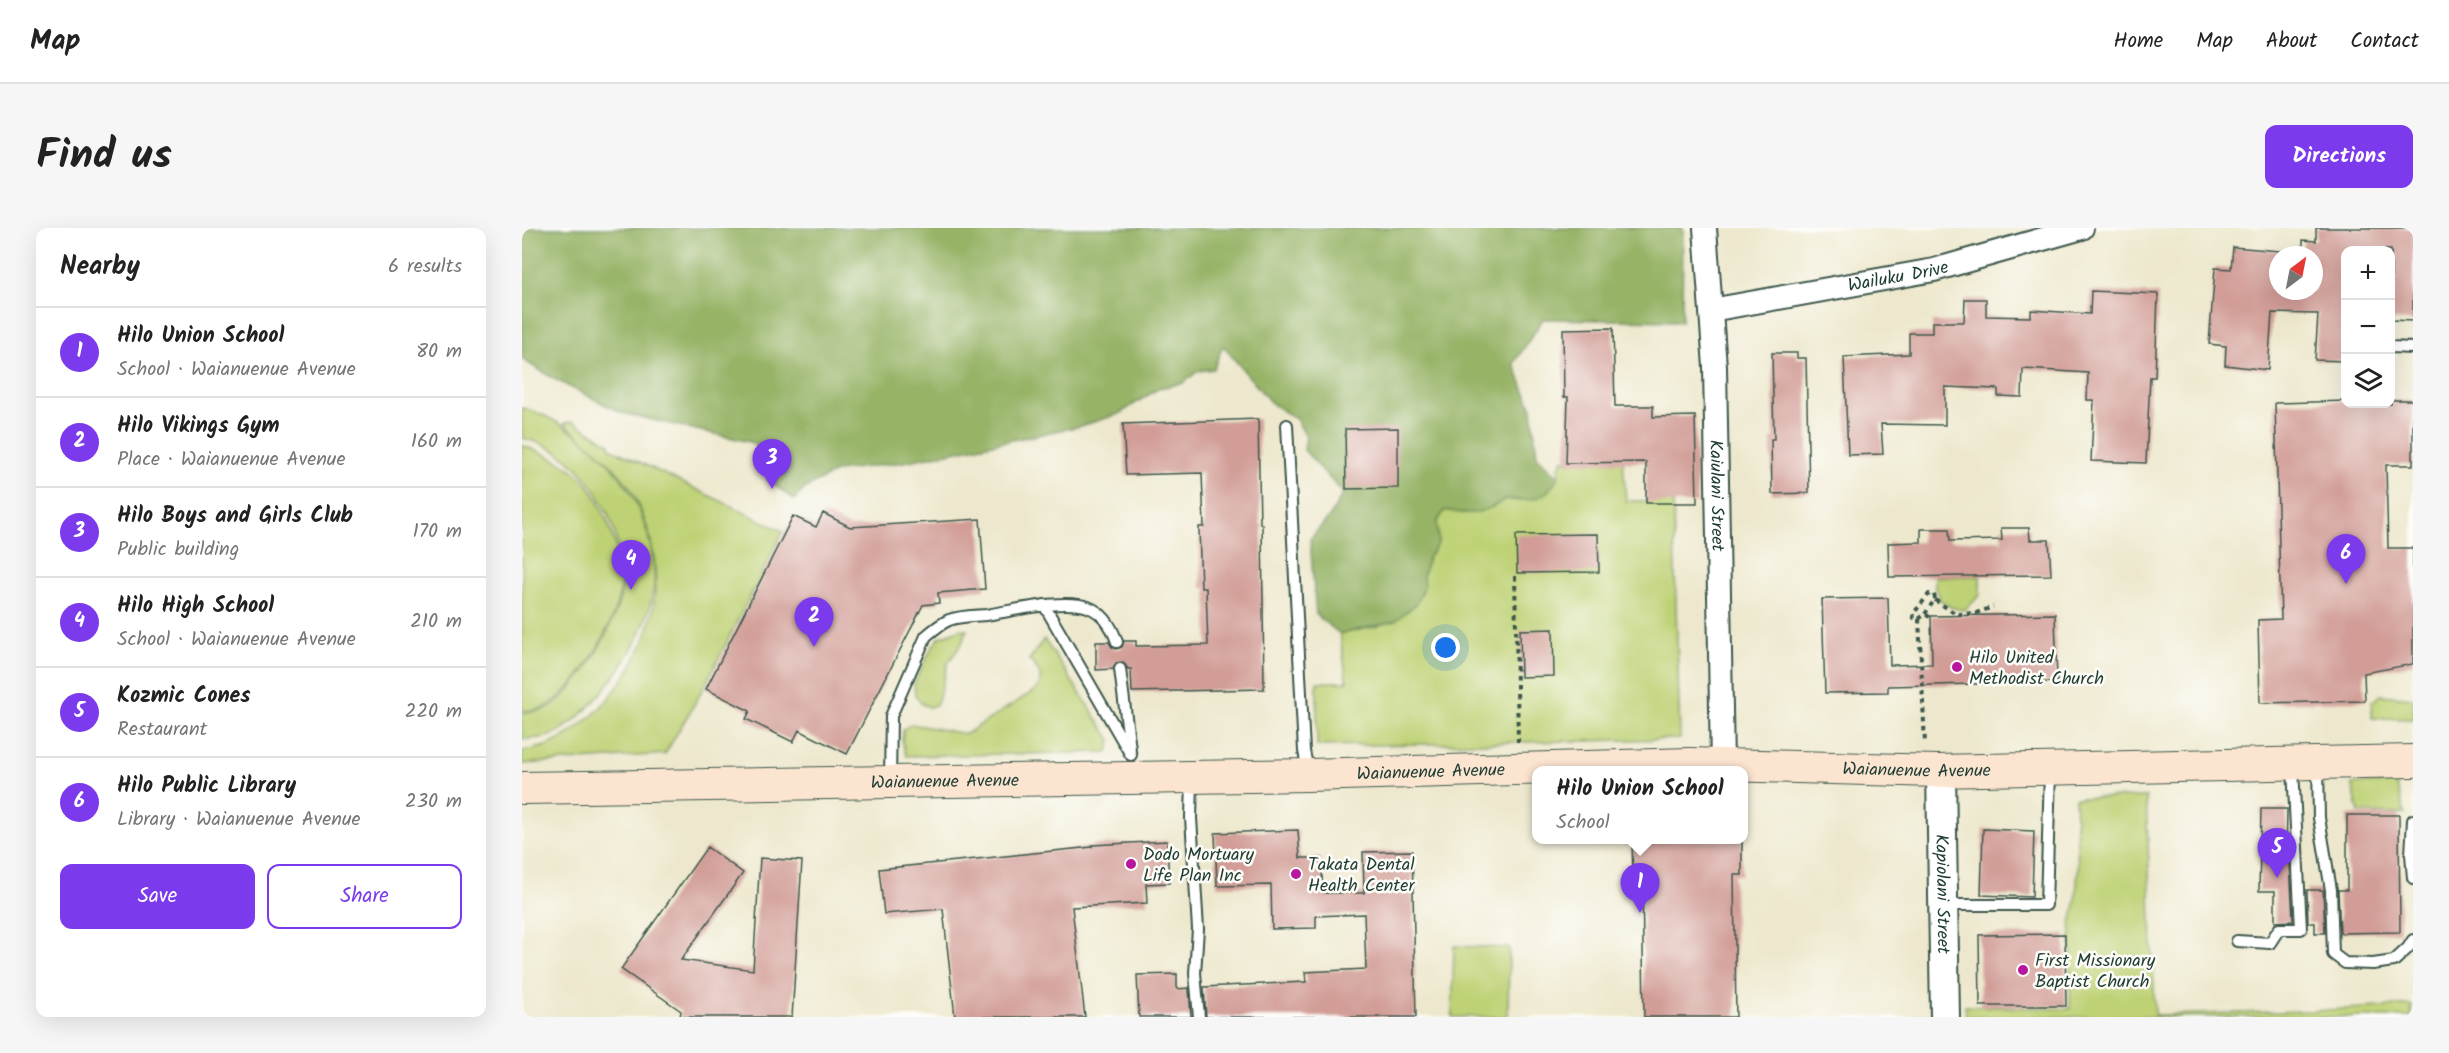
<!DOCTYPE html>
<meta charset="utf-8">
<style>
body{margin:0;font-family:Kalam,sans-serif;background:#f6f6f6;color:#222}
.controls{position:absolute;right:18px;top:18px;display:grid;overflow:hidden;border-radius:12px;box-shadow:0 6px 24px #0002}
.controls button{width:54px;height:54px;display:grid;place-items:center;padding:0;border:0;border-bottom:2px solid #e0e0e0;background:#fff;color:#222;font:30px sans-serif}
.compass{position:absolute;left:1747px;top:18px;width:54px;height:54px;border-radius:50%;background:#fff;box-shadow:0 6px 24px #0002;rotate:32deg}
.you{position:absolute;left:924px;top:420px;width:21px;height:21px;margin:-15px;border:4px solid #fff;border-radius:50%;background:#1a73e8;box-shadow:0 0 0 9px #1a73e833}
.badge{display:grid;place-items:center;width:39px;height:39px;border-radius:50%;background:#7c3aed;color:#fff;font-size:20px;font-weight:700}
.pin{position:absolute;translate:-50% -50px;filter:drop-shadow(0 2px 3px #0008)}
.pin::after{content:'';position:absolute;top:32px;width:21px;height:18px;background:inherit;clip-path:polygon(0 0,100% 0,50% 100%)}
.popup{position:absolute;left:1010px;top:538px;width:216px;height:78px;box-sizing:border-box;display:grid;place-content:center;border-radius:12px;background:#fff;filter:drop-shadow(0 2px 4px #0005);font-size:20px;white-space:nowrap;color:#767676}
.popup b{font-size:22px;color:#222}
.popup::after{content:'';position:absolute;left:50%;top:100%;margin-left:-12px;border:12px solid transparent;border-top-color:#fff}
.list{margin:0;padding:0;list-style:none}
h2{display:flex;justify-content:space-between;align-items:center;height:78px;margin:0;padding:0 24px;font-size:26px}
h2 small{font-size:20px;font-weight:400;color:#767676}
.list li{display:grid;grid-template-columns:39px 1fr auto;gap:18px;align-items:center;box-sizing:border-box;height:90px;padding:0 24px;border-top:2px solid #e0e0e0}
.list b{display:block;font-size:22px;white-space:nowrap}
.list p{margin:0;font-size:20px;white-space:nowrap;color:#767676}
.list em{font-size:20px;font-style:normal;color:#767676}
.actions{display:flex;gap:12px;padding:18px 24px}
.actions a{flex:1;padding:14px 0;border:2px solid #7c3aed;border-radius:12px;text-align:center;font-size:21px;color:#7c3aed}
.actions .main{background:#7c3aed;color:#fff}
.icon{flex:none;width:33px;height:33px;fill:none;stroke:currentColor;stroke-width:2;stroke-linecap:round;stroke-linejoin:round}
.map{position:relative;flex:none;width:1891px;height:789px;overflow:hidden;border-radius:12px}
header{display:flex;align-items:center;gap:36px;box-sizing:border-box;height:84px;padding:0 30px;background:#fff;border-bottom:2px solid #e0e0e0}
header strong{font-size:28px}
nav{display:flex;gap:33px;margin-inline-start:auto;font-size:21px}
.intro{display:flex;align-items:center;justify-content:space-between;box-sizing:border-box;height:144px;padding:0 36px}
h1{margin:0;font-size:42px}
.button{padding:15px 27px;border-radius:12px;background:#7c3aed;color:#fff;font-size:21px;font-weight:700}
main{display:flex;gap:36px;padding:0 36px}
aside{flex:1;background:#fff;border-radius:12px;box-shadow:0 6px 24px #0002}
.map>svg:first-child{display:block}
.green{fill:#bed175;stroke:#6e8754;stroke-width:1.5}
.forest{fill:#96b366;stroke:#5a784d;stroke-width:1.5}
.building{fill:#d29d97;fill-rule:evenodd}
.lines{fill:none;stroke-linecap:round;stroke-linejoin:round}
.service-casing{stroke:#3e574b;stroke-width:14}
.minor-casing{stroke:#3e574b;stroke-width:26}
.tertiary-casing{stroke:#3e574b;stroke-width:32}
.secondary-casing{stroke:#3e574b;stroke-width:34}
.path{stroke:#3e574b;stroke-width:4;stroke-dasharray:4.5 4.5;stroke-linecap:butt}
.service{stroke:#fff;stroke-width:10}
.minor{stroke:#fff;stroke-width:22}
.tertiary{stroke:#fff;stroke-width:28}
.secondary{stroke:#fce5d0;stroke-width:32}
.poi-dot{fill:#b5179e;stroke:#fdfcf7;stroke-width:2}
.labels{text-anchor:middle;stroke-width:5;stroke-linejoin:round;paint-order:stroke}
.street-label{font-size:18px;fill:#1f3d34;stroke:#fdfcf7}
.poi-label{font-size:18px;fill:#1f3d34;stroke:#fdfcf7;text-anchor:start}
</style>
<header>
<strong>Map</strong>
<nav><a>Home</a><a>Map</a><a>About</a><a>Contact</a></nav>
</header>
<div class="intro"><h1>Find us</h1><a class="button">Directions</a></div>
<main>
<aside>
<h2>Nearby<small>6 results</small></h2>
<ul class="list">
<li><span class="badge">1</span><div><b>Hilo Union School</b><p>School · Waianuenue Avenue</p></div><em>80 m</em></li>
<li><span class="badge">2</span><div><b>Hilo Vikings Gym</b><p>Place · Waianuenue Avenue</p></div><em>160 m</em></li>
<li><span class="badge">3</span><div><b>Hilo Boys and Girls Club</b><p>Public building</p></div><em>170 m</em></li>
<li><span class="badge">4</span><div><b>Hilo High School</b><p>School · Waianuenue Avenue</p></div><em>210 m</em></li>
<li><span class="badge">5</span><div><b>Kozmic Cones</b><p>Restaurant</p></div><em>220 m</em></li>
<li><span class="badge">6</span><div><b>Hilo Public Library</b><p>Library · Waianuenue Avenue</p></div><em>230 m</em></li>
</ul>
<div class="actions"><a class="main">Save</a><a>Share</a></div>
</aside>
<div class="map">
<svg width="1891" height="789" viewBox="0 0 1891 789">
<rect width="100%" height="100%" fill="#fdfcf7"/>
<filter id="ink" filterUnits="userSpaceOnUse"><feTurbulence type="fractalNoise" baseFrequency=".0167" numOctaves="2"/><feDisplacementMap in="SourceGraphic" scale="12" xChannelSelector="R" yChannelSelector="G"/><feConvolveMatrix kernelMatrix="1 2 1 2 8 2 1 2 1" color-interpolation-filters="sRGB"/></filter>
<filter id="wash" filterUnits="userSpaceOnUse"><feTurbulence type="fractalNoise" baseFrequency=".008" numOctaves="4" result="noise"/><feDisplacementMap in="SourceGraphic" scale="24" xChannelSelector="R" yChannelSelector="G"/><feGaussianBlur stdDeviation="1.35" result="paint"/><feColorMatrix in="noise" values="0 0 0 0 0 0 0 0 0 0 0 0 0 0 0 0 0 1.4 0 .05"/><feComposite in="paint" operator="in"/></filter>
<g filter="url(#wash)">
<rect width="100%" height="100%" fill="#ede8cd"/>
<!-- green -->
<path class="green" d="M0,180C36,188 80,223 101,253C121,280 137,332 131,365C125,400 106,431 85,458C71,476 45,504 23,509C16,511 7,510 0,511V485C7,484 16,484 23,481C56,467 100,388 101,352C101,345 99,337 98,329C90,276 57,222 0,210Z
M50,193L88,216V220L261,303L180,463L143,526L0,536V523C34,521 66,495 87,470C130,418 146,361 124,296C118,280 113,265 102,252C85,230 63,213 42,196Z
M0,217C24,227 50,236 66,257C82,279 99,324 99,352C99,388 56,463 23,479C16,482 7,482 0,483Z
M1041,232L1101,233L1104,273H1151L1158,511L795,518V454H825L818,406L857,398L902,360L901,348L906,330L916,315L915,294L923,282C947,288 963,286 983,271L998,273L1036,249L1037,239Z
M1458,348V367L1443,382L1430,380L1417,371V366L1413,362V349Z
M440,401L445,402L440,415L426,435L415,476L408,479L400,476L393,467L392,456L410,419L418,409Z
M522,411L589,512L586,524L384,528L380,513L381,502L389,496L444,506L515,461C522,450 517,441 507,432Z
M1859,467L1891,470V491L1850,490V474Z
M1874,555L1883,586L1837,585L1830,556Z
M1624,569L1633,787L1791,783L1890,777L1889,789H1444L1443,778L1548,781L1549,696L1554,672L1556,641L1553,570Z
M932,718L987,720L986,789H930Z"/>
<!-- forest -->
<path class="forest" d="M0,0H1161L1160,93L1021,91L992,135L1010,181L1015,228L1036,249C1024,273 1008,274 983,271C963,286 947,288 923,282L915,294L916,315L906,330L901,348L902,360L895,375L873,393L818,406L794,387L788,311L808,288L821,265L782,222L784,209L774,191L749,175L701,118L691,141L676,143L661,155L637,160L597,186L559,198L382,234L315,243L284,260L272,272L245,251L250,229L228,214L100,185L32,151L0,131Z"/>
<g id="blocks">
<!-- building -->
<path class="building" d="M1794,0H1891V93L1869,92V22H1824L1822,133L1793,132L1796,86L1750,85L1746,142L1703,137L1704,118L1687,116L1693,40L1709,41L1711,19L1781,25V12L1794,13ZM1756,27H1792V63H1756Z
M1569,63L1636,66L1633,149H1628L1624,235L1569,233L1572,172H1565L1566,145L1501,141L1500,169L1476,168V161L1423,159V197L1359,196L1361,226L1326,227L1322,129L1387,126V105H1410V94H1442L1443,71H1464V88L1509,89V82L1568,86Z
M1091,100L1093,178H1131V189L1173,188L1175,275H1124V234L1044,235L1046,169H1042L1041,101Z
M1250,125H1275V130H1284L1287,265L1250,266L1249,211H1252Z
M1869,172H1891V237H1864L1866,320H1891V436L1842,445L1843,473L1738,475L1736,392L1759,391L1753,175L1824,173V176H1869Z
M736,191L738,296H740L742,461L610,464L609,441H606L601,434L594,435L591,441L574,442V414H587L590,419L594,421L600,419L602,413H614V418L686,417L684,360H679L677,299H682L680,245L604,247L601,196Z
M876,200V260L824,261L823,201Z
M301,285L328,299L458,291L463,361L416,365L417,375L401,377L325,526L277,502L271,514L224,491L228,483L184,461L271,288L294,299Z
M1479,300H1507L1508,312H1527L1529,347L1367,349L1366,315L1399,314V301H1427L1428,313L1480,312Z
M1076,306L1077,344L995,345L994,307Z
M1366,370L1368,437L1410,436L1409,388L1533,386L1535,454L1366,458V464L1303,465L1300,371Z
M1031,401L1032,448L999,449L998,402Z
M1739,581H1765L1764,633L1768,635L1771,693L1753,694V663H1737Z
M1825,587H1877L1878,704L1818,705L1816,662H1825Z
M1461,601L1512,603L1510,669L1459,667Z
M776,602L778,630H799L801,665H842L841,624L890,623L894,789H684L682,759L784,754L783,744L844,741L842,686L794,688V700L750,701L749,657L695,658L693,605Z
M1110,612H1220V647H1212L1214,789H1122L1120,650L1111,651Z
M645,613L647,655L624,656L625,675L550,679L563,789H433L421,681L362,686L357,641L570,619V617Z
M185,619L221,645L159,732L231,742L238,630L280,633L270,789H158L159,783L99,741Z
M1785,662H1801L1803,705H1793V695H1786Z
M1543,706L1544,778H1458L1457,707Z
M655,746V761L667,760L669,789H617L615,747Z"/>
</g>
</g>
<g filter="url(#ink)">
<use href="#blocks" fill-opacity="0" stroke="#3e574b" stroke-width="1.5"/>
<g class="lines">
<!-- service casing -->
<g class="service-casing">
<path id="service" d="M1868,119L1891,120
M765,197L782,523L786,543
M522,377L609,527
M598,441L608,521
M1796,538L1797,590L1809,662L1811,726L1823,735L1851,736L1872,733L1886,720L1891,712
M368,551L369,488L404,408C411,402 418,396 427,392C438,388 452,388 464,387C490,383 542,370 566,379C582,385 590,399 595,414
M670,551L669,590L676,701L673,745L677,789
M1891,592L1889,626L1891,650
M1423,677H1524L1528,544
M1715,713L1748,715L1757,701H1779L1771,539"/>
</g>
<!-- minor casing -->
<g class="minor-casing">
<g id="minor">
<path id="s1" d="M1183,0L1193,139L1200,537"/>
<path id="s2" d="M1189,82L1412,42L1560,0"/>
</g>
</g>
<!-- tertiary casing -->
<g class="tertiary-casing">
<g id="tertiary">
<path id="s3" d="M1419,543L1423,789"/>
</g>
</g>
<!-- secondary casing -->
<g class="secondary-casing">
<g id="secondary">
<path id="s4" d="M0,560L786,547L1168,536L1415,543L1891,533"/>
</g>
</g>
<!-- path -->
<path class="path" d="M993,348L996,514
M1413,372L1434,386L1454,385L1471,379
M1403,386L1413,371L1412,366H1407L1391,386L1392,390L1397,391L1403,386L1409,390
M1397,391L1403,516"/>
<!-- service -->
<use href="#service" class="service"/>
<!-- minor -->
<use href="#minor" class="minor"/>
<!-- tertiary -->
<use href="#tertiary" class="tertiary"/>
<!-- secondary -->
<use href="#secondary" class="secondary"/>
</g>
</g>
<!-- markers -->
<g class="poi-dot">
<circle cx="1435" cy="439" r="6"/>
<circle cx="609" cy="636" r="6"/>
<circle cx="774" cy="646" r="6"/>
<circle cx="1501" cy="742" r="6"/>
</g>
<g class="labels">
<!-- street labels -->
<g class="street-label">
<text dy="6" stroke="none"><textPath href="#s2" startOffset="190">Wailuku Drive</textPath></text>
<text dy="6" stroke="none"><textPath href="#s1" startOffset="268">Kaiulani Street</textPath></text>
<text dy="6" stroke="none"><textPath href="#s4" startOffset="1395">Waianuenue Avenue</textPath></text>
<text dy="6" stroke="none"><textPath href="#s4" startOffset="909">Waianuenue Avenue</textPath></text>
<text dy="6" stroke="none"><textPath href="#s4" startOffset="423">Waianuenue Avenue</textPath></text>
<text dy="6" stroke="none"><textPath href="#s3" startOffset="123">Kapiolani Street</textPath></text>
</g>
<!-- poi labels -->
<g class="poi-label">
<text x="1447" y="435">Hilo United<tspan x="1447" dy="21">Methodist Church</tspan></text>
<text x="621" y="632">Dodo Mortuary<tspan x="621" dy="21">Life Plan Inc</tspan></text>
<text x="786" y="642">Takata Dental<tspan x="786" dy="21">Health Center</tspan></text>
<text x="1513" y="738">First Missionary<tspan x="1513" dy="21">Baptist Church</tspan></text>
</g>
</g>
</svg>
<div class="controls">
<button>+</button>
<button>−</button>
<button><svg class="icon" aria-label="layers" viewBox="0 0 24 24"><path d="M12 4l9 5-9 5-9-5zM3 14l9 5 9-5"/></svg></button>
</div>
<svg class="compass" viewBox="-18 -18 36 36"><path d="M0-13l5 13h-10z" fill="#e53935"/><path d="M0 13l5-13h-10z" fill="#767676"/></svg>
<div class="you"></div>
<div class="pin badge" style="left:1118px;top:685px">1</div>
<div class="popup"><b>Hilo Union School</b>School</div>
<div class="pin badge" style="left:292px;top:419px">2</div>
<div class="pin badge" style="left:250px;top:261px">3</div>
<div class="pin badge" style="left:109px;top:362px">4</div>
<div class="pin badge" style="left:1755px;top:650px">5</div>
<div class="pin badge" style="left:1824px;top:356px">6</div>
</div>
</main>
